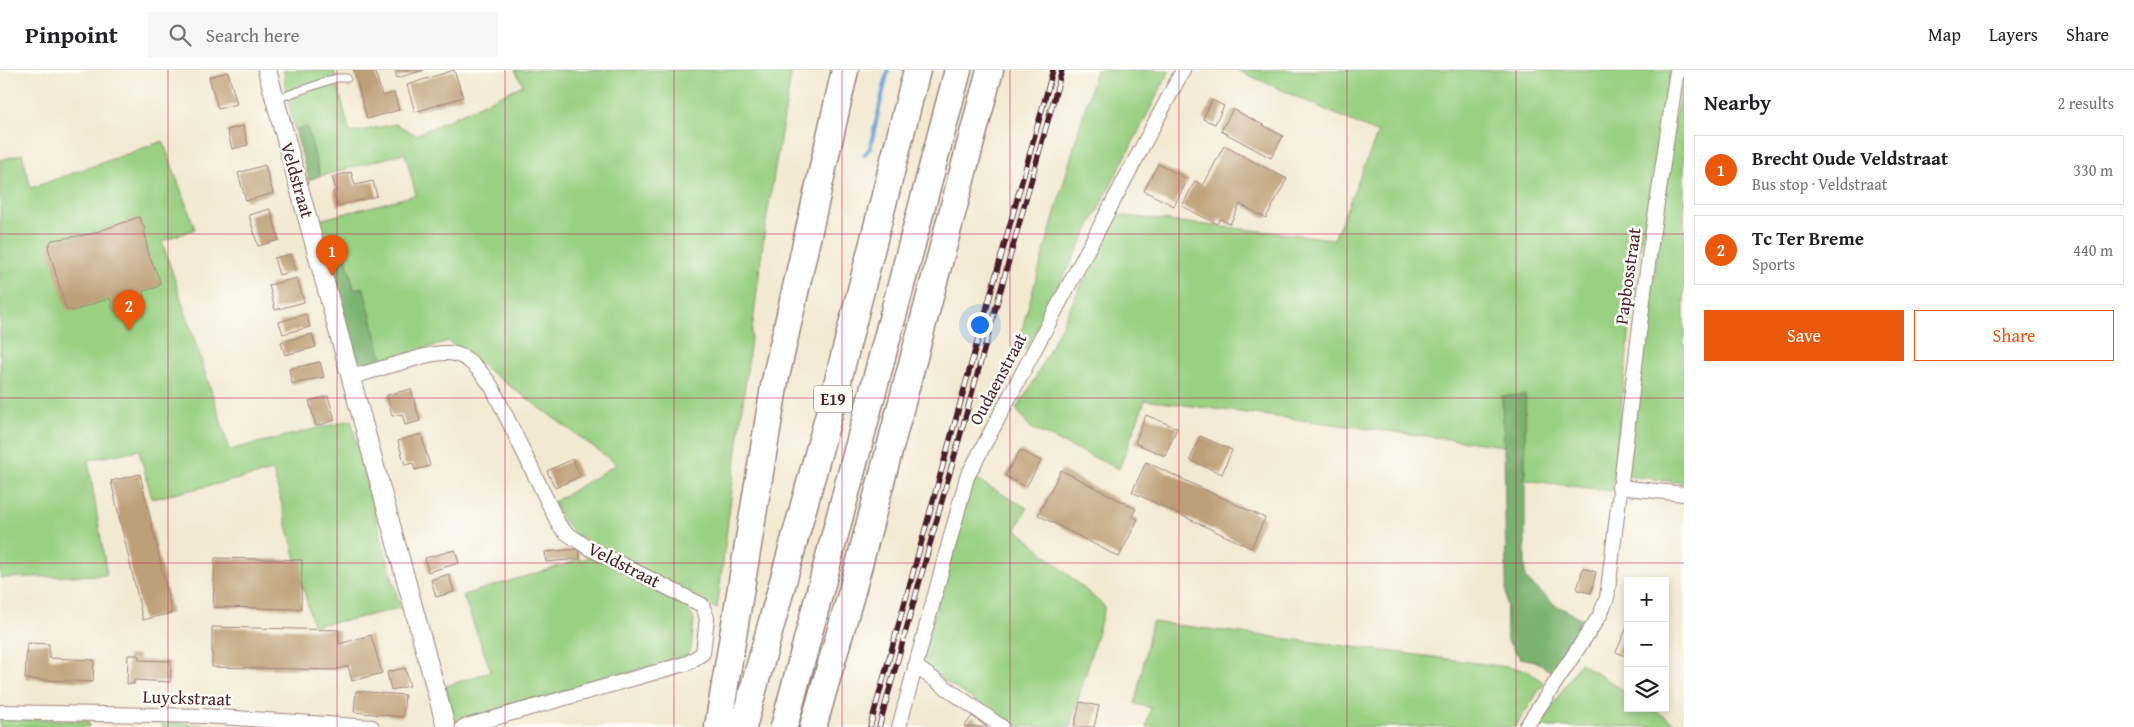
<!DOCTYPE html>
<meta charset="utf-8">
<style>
body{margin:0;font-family:"Gentium Book Plus",serif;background:#f6f6f6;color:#202124}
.controls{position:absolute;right:15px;bottom:15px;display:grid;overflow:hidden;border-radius:0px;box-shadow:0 2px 8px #0003}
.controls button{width:45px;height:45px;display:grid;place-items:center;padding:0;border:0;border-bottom:1px solid #e0e0e0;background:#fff;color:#202124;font:25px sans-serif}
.you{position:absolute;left:979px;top:254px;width:18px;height:18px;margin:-12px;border:4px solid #fff;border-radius:50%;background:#1a73e8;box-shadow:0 0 0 8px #1a73e833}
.badge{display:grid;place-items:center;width:32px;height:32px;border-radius:50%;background:#ea580c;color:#fff;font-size:16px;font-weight:700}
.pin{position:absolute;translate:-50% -41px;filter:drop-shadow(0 1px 2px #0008)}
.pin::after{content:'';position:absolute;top:26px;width:18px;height:15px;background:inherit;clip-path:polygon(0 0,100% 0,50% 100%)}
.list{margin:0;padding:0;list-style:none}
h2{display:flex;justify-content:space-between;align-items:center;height:65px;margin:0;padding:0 20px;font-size:21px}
h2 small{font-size:16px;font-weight:400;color:#757577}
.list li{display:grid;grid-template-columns:32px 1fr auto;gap:15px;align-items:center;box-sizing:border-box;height:70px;margin:0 10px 10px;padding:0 10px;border:1px solid #e0e0e0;border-radius:0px}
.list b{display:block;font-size:19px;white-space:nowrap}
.list p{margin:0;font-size:16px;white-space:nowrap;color:#757577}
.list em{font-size:16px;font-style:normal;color:#757577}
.actions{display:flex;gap:10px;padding:15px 20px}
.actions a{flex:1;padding:11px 0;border:1px solid #ea580c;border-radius:0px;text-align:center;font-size:18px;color:#ea580c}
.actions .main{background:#ea580c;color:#fff}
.icon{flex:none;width:28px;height:28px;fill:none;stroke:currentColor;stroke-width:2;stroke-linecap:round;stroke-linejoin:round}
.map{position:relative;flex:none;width:1684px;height:657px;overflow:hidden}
header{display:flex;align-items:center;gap:30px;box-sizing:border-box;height:70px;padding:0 25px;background:#fff;border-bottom:1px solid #e0e0e0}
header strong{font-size:24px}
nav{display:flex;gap:28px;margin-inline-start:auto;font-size:18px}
.search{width:350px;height:45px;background:#f6f6f6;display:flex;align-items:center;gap:12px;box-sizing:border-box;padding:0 18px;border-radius:0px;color:#757577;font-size:19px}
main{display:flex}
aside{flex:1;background:#fff}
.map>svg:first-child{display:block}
.green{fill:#99d082;stroke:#727856}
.forest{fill:#7ab270;stroke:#62684e}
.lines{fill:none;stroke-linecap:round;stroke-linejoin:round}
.stream{stroke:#619fd3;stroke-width:4}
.building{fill:#bea078}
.service-casing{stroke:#9e847e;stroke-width:9}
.minor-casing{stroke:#9e847e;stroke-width:16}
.tertiary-casing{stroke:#9e847e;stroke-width:20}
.motorway-casing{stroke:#9e847e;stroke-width:29}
.service{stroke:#fff;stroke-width:7}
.minor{stroke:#fff;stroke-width:14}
.tertiary{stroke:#fff;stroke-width:18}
.motorway{stroke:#fff;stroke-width:26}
.rail-casing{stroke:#4a1f2b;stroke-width:5.5}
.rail{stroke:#fdfcf7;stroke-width:4;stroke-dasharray:11;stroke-linecap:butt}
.grid{fill:none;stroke:#c2185b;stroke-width:1;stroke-opacity:0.55}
.labels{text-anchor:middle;stroke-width:5;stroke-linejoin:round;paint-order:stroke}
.shield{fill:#fdfcf7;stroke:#806168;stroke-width:1}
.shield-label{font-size:16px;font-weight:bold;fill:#4a1f2b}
.street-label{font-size:18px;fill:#4a1f2b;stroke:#fdfcf7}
</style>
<header>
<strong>Pinpoint</strong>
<div class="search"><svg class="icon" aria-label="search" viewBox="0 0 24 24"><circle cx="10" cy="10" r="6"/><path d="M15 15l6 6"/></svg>Search here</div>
<nav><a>Map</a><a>Layers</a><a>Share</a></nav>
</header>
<main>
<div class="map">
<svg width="1684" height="657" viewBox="0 0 1684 657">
<rect width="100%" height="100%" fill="#fdfcf7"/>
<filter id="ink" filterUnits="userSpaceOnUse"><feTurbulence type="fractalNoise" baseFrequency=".02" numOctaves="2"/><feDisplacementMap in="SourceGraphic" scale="10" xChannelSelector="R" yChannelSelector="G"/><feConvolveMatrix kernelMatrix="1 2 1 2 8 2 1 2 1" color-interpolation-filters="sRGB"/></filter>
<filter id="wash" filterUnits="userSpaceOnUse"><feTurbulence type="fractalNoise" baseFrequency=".0096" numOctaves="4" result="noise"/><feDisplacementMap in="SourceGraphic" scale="20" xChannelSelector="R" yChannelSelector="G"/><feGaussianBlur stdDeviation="1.12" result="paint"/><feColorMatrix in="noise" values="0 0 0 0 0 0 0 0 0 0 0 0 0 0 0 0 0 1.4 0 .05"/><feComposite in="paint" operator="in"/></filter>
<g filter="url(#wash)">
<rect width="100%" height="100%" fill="#f2e9d1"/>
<!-- green -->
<path class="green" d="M284,0H334L350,63L396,54L416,65L523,15L515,0H792L765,157L717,539L577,466L561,448L554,432L617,394L448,271L383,292L363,217L354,220L342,171L326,175L319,150L416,125L405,83L320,106L307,57L295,60L286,25Z
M1096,0H1170L1026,280L1017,276Z
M1237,0H1671L1636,202L1612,421L1525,410V326H1502L1504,376L1145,330L1119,399L1031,358L1016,339L1033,313L1116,145L1334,169L1378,63Z
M1684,6V413L1629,406L1628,398L1676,41Z
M163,71L195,159L162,171L221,351L229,380L351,350L400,538L349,550L313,555L273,401L152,429L139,380L88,390L107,505L0,508V90L22,84L31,118Z
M975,409L1027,438L1016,459L1105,537L1070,657H1014L930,601L923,595L922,589L972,411Z
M593,486L687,538L694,549L691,579L685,586L455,654L446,616L491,601L463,525Z
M1152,552L1433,587L1528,600L1544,613L1515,657H1146L1151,638L1135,634Z
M1580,593L1628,623V638H1651L1681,657H1539Z
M0,648L89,651V657H0Z
M160,651L224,657H163Z"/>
<!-- forest -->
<path class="forest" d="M307,57L320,106L309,110L295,60Z
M342,171L354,220L363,217L383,292L358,298L326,175Z
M1525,325V508L1554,534L1586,551L1553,603L1535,591L1520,588L1507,570L1504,376L1502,326Z"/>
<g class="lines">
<!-- stream -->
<path class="stream" d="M864,85L870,78L888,0"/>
</g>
<g id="blocks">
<!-- building -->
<path class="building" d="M354,0H375L382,26L394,23L399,40L367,49Z
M395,0H424L397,8Z
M454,0L463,27L415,42L407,15Z
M228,2L237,34L218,39L209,7Z
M1212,30L1224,36L1215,54L1203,49Z
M1233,39L1283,66L1271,88L1221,61Z
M243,56L248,75L232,79L227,60Z
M1224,76L1287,109L1266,148L1240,134L1230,154L1220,149L1217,154L1182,136L1195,111L1203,116Z
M1158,94L1188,109L1174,136L1144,121Z
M265,95L273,123L246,131L238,103Z
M351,102L355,115L373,111L377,126L337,136L333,121L336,120L332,107Z
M270,139L279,170L258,176L249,145Z
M139,147L144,157L148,183L160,211V215L155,218L143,221L146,232L113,241L110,228L73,241L66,239L48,177L50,173L52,170L91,164Z
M291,184L295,201L279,205L274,188Z
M297,208L304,232L275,240L269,215Z
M306,244L310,257L283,264L279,252Z
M312,264L316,277L285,285L281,272Z
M320,292L324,307L292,314L289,299Z
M411,319L420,351L405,355L402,344L392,346L387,325Z
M328,326L335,350L316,356L309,331Z
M1146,345L1177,358L1165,386L1135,373Z
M421,364L430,396L415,400L413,393L405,395L398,371Z
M1200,366L1232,380L1222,404L1190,390Z
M1020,380L1041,391L1026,417L1005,406Z
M573,389L580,406L555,418L547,401Z
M1146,392L1265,448L1251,478L1132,422Z
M1061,400L1136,439L1132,446L1138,449L1119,487L1038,445Z
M140,404L172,543L143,550L111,411Z
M579,479L580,489L546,492L545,482Z
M455,480L459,493L428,502L425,488Z
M215,488L302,490L301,539L213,537Z
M1583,498L1596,502L1591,523L1577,520Z
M449,504L454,522L436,527L431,510Z
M1628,555V587L1616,582Z
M212,557L339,560V574L371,565L382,603L352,611L348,596L335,600L212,597Z
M27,573L49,574V588L94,590L93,612L25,609Z
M128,585H139V590L171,591L170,612L134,610V614H127Z
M405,598L410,616L391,620L387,602Z
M356,621L405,625L403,647L354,642Z
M1080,632L1099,636L1094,657H1074Z
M972,646L987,657H964Z"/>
</g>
</g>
<g filter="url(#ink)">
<use href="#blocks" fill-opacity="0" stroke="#9e847e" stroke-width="1"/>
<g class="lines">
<!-- service casing -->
<g class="service-casing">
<path id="service" d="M276,29L336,8H347"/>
</g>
<!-- minor casing -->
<g class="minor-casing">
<path id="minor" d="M351,307C370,302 388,296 407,291C451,278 464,277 492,317L559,455L565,462L587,477L702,535L707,548L703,583L688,593L463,657
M1619,417L1684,424
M915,596L1002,657
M0,642L204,646L372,657
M899,657L967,407L1183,0
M1526,657L1600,545L1607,528L1645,214L1677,0"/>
</g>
<!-- tertiary casing -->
<g class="tertiary-casing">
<path id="tertiary" d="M267,0L446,657"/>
</g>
<!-- motorway casing -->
<g class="motorway-casing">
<path id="motorway" d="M718,657L775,311L845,0
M743,657L834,326L917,0
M784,657L958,0
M813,657L852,521L990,0"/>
</g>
<!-- service -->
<use href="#service" class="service"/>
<!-- minor -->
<use href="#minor" class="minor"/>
<!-- tertiary -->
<use href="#tertiary" class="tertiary"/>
<!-- motorway -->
<use href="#motorway" class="motorway"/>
<!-- rail casing -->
<g class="rail-casing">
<path id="rail" d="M870,657L1053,0
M879,657L1062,0"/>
</g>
<!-- rail -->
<use href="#rail" class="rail"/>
</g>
</g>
<!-- grid -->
<path class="grid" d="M168,0V657M337,0V657M505,0V657M674,0V657M842,0V657M1010,0V657M1179,0V657M1347,0V657M1516,0V657M0,164H1684M0,328H1684M0,493H1684"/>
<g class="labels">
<!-- shield labels -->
<rect class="shield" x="814" y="315.5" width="38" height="27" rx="4"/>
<g class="shield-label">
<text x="833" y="335">E19</text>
</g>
<!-- street labels -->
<g class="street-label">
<text transform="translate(297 110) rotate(74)" y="6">Veldstraat</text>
<text transform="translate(1628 206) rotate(-82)" y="6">Papbosstraat</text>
<text transform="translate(998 309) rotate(-62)" y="6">Oudaenstraat</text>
<text transform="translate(624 495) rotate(27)" y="6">Veldstraat</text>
<text transform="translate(187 628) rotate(2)" y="6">Luyckstraat</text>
</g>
</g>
</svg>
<div class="controls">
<button>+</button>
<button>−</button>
<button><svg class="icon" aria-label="layers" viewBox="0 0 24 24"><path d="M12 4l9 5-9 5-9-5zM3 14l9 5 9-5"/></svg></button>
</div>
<div class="you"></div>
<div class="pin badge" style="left:332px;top:206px">1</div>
<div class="pin badge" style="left:129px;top:261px">2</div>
</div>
<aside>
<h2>Nearby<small>2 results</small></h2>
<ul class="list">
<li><span class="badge">1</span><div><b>Brecht Oude Veldstraat</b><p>Bus stop · Veldstraat</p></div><em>330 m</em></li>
<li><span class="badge">2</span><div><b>Tc Ter Breme</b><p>Sports</p></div><em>440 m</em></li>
</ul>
<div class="actions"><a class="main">Save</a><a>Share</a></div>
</aside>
</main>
